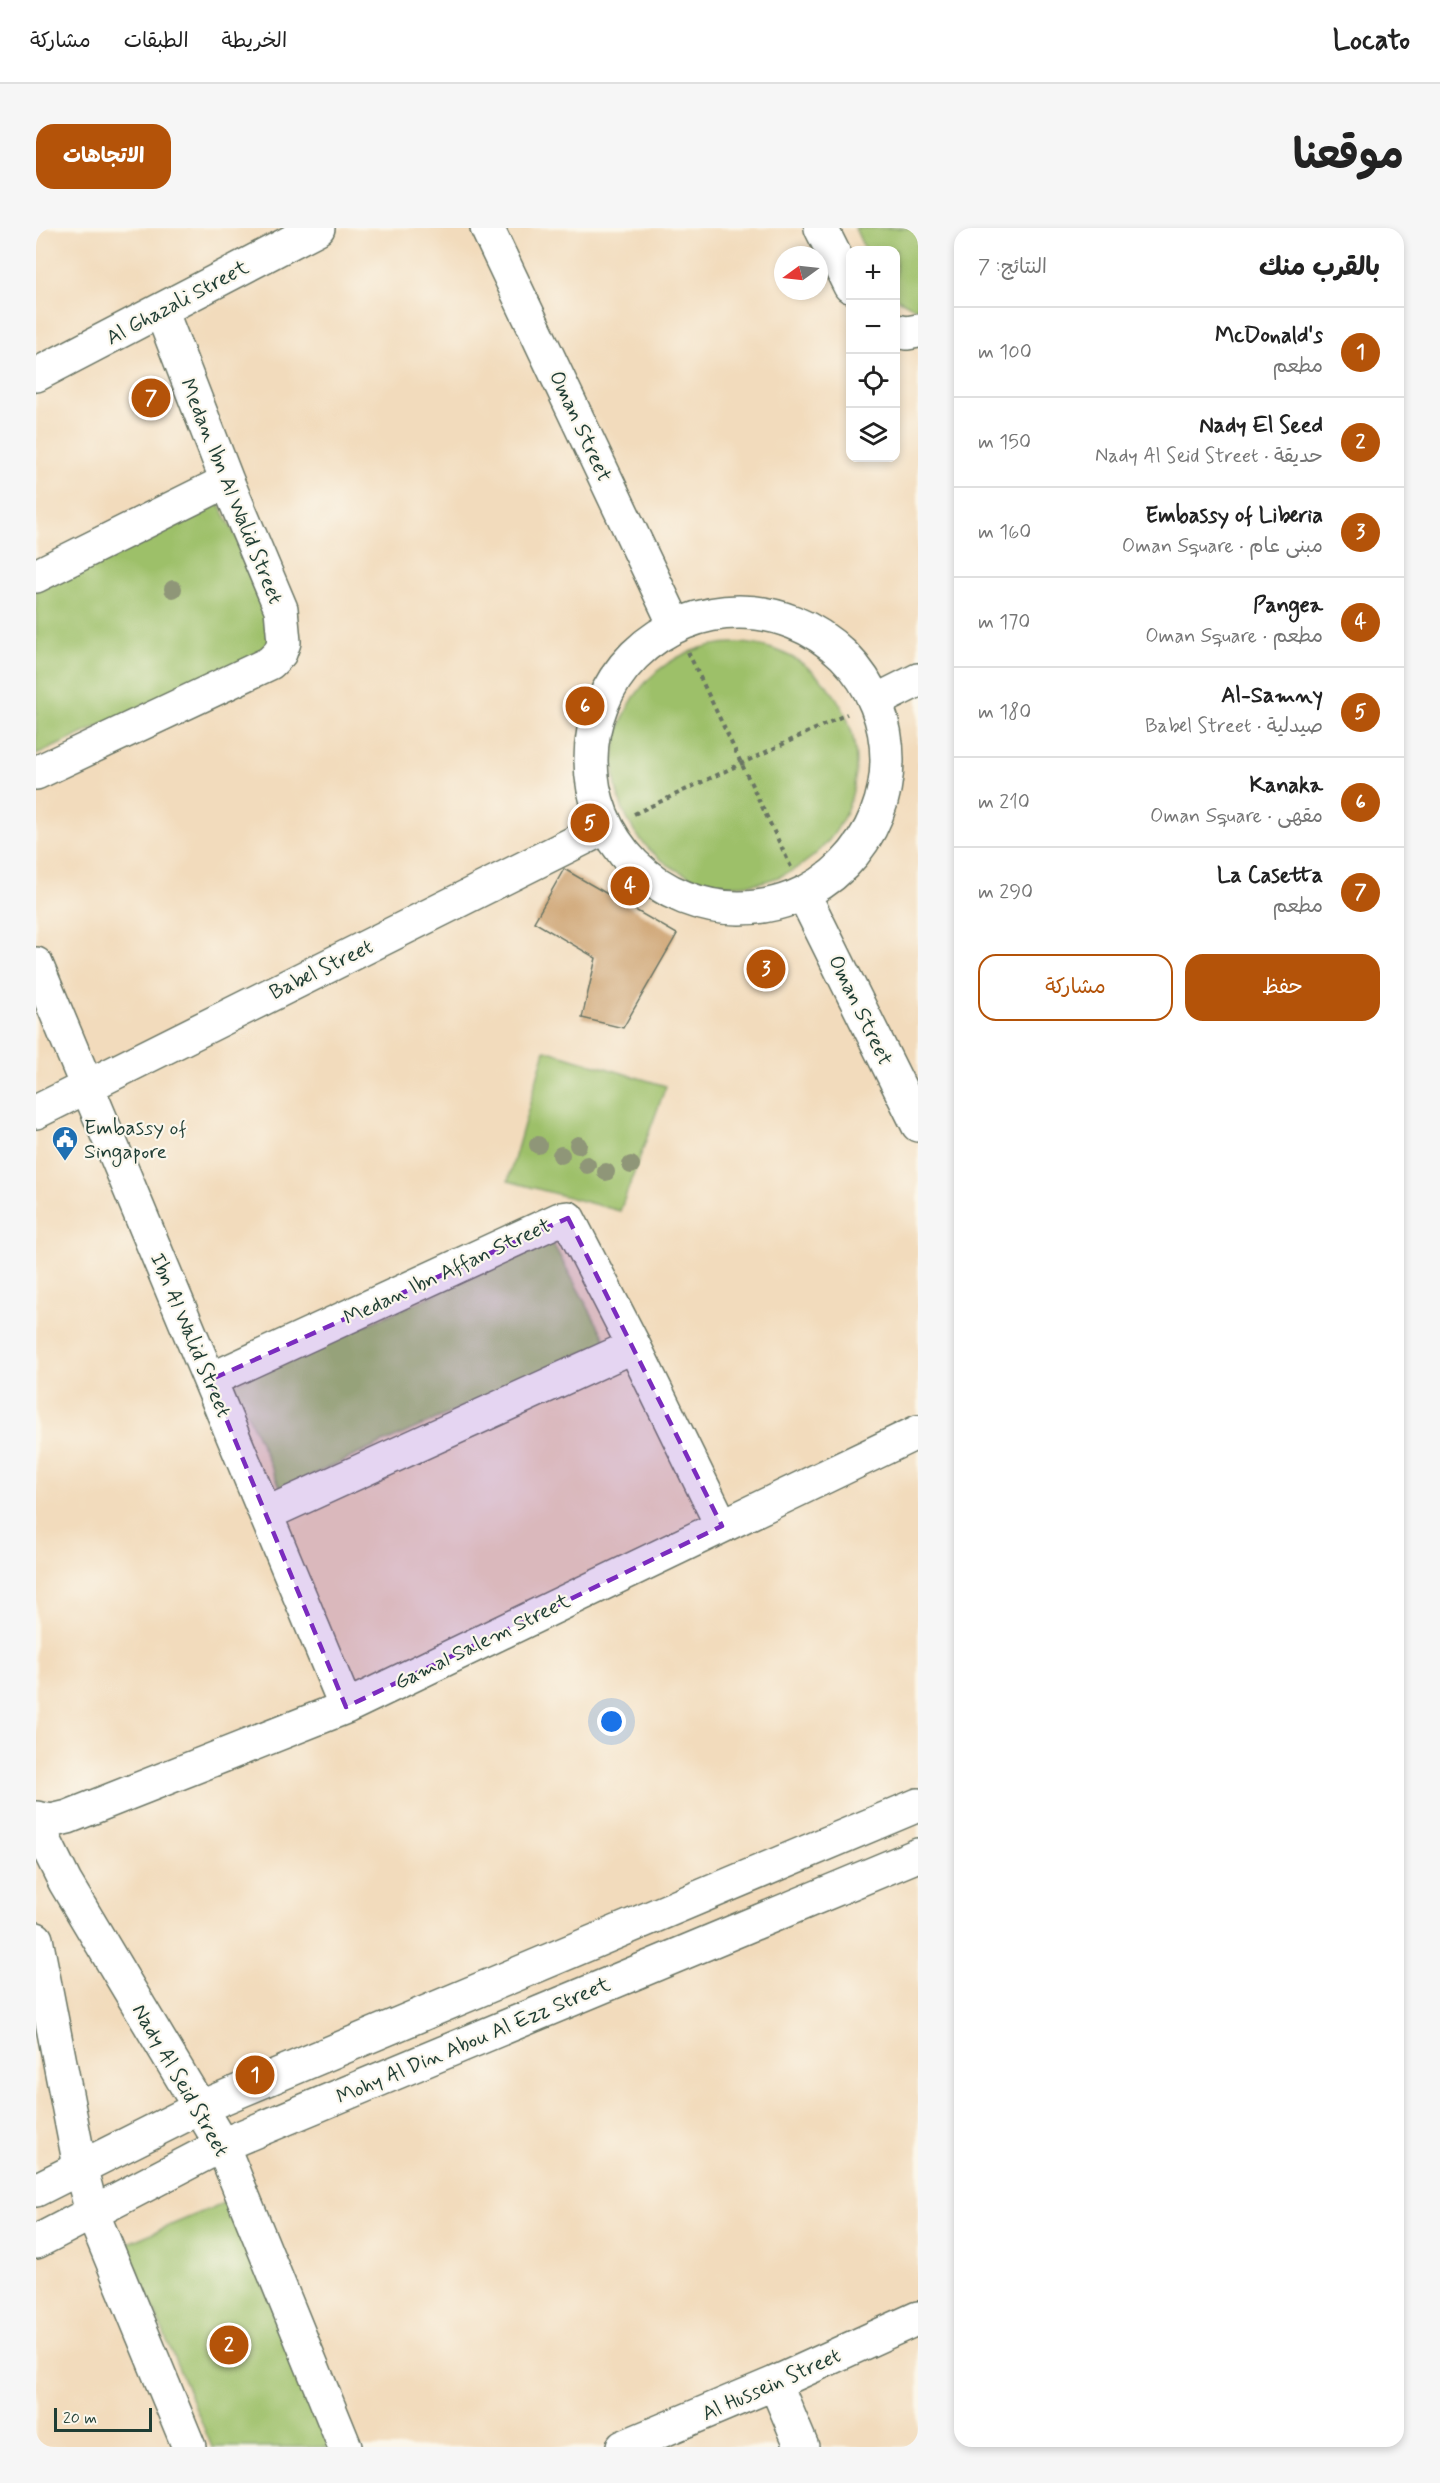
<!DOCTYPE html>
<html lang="ar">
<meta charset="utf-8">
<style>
body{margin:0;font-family:Mynerve,"Playpen Sans Arabic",sans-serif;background:#f6f6f6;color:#222;direction:rtl}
.controls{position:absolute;right:18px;top:18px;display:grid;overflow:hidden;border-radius:12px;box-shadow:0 3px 9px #0003}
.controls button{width:54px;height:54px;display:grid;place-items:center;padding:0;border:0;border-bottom:2px solid #e0e0e0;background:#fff;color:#222;font:30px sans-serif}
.compass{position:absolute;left:738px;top:18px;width:54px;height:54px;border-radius:50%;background:#fff;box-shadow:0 3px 9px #0003;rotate:255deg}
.scale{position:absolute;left:18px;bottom:15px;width:98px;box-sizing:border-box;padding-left:6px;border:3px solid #1f3d34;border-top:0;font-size:16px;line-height:21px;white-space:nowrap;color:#1f3d34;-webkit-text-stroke:4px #fbf7ec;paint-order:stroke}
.you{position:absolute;left:576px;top:1494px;width:21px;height:21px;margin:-15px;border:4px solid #fff;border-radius:50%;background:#1a73e8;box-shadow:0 0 0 9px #1a73e833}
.badge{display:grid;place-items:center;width:39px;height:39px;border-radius:50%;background:#b45309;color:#fff;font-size:20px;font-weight:700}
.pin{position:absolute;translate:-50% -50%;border:3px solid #fff;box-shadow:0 2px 6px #0006}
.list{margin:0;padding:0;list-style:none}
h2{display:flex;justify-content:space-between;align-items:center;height:78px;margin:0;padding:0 24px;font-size:26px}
h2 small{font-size:20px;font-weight:400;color:#767676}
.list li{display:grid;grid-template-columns:39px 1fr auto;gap:18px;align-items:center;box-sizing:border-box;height:90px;padding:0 24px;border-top:2px solid #e0e0e0}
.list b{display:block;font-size:22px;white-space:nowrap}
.list p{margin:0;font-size:20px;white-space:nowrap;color:#767676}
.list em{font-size:20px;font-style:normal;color:#767676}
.actions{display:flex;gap:12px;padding:18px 24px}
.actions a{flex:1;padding:14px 0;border:2px solid #b45309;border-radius:18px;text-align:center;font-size:21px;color:#b45309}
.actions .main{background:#b45309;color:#fff}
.icon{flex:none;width:33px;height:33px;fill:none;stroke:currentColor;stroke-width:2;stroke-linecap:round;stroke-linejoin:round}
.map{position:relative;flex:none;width:882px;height:2219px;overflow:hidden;direction:ltr;border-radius:18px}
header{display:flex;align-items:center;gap:36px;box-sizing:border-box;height:84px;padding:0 30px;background:#fff;border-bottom:2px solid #e0e0e0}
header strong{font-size:28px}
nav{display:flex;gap:33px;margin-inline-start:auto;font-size:21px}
.intro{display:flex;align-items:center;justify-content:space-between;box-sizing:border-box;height:144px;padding:0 36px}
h1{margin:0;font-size:42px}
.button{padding:15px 27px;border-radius:18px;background:#b45309;color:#fff;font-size:21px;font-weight:700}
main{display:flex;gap:36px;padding:0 36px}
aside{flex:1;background:#fff;border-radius:18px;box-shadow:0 3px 9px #0003}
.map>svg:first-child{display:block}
.green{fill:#9dc069;stroke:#5e7e4e;stroke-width:1.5}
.building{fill:#ca9d69}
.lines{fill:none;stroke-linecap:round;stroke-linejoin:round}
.street-casing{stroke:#697464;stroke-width:36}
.path{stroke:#697464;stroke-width:4;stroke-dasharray:4.5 4.5;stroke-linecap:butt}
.street{stroke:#fff;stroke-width:33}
.tree{fill:#8f9678}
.marked{fill:#7b2cbf;fill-opacity:0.2;stroke:#7b2cbf;stroke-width:4.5;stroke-dasharray:12 8;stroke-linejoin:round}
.labels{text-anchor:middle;stroke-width:4.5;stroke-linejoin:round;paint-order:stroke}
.street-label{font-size:21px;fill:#1f3d34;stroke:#fbf7ec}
.poi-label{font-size:21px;fill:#1f3d34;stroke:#fbf7ec;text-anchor:start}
</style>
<header>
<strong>Locato</strong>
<nav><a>الخريطة</a><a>الطبقات</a><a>مشاركة</a></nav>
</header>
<div class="intro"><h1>موقعنا</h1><a class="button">الاتجاهات</a></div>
<main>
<aside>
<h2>بالقرب منك<small>النتائج: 7</small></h2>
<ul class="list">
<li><span class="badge">1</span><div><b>McDonald's</b><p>مطعم</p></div><em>100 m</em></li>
<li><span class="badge">2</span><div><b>Nady El Seed</b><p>حديقة · Nady Al Seid Street</p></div><em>150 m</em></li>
<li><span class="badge">3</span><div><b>Embassy of Liberia</b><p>مبنى عام · Oman Square</p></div><em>160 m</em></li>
<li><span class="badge">4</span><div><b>Pangea</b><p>مطعم · Oman Square</p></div><em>170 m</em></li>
<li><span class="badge">5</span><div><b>Al-Samny</b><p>صيدلية · Babel Street</p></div><em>180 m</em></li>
<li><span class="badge">6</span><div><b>Kanaka</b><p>مقهى · Oman Square</p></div><em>210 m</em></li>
<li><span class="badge">7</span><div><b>La Casetta</b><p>مطعم</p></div><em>290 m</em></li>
</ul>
<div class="actions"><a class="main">حفظ</a><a>مشاركة</a></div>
</aside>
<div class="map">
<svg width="882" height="2219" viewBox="0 0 882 2219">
<rect width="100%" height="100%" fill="#fbf7ec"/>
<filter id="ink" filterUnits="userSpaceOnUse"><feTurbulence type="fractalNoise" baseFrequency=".0167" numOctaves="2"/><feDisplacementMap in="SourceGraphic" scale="12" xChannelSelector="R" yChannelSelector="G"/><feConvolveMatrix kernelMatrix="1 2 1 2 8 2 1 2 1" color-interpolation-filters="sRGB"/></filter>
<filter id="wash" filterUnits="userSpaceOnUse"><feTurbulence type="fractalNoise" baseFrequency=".008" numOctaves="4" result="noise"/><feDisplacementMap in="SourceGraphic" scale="24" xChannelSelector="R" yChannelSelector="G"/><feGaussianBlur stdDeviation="1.35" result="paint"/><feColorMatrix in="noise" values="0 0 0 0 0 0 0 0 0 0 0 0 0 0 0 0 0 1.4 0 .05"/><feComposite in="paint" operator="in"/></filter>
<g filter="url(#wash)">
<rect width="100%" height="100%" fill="#f2dbbc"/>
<!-- green -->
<path class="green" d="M819,0H882V82L860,70V22H829Z
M181,272L240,384L243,416L0,527V363Z
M578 536a121 121 0 1 1 242 0a121 121 0 1 1-242 0Z
M509,822L630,858L584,983L472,953Z
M516,1014L571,1114L245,1261L198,1156Z
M192,1973L295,2219H176L90,2016Z"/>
<g id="blocks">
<!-- building -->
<path class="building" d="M528,641L641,706L587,800L546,790L560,730L498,694Z"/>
</g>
</g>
<g filter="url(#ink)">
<use href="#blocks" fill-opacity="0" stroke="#697464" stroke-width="1.5"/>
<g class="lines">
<!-- street casing -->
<g class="street-casing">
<path id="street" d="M451,0L639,397
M785,0L814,58
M860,103L871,105L882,103
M0,147L282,0
M0,348L191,253
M555 532a148 148 0 1 1 296 0a148 148 0 1 1-296 0Z
M840,473L882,452
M0,545L234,435L244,425L248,414L245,381L191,253L125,82
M768,667L882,897
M0,736L310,1479
M0,884L570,599
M174,1152L524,991L532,990L598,1118L686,1298
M230,1286L598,1118
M0,1590L15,1593L32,1589L310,1479L882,1204
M0,1595L29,1654L186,1917L309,2219
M0,1711L44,1938L56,1984L153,2219
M0,1962L163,1880L882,1577
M0,2014L186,1917L882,1627
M739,2155L766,2219
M587,2219L739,2155L882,2090"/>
</g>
<!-- path -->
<path class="path" d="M652,424L755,639
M598,586L811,486"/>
<!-- street -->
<use href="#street" class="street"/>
</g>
<!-- trees -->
<g class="tree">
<circle cx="137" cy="361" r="9"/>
<circle cx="502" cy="917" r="9"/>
<circle cx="542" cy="917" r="9"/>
<circle cx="525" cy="927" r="9"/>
<circle cx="551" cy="937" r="9"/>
<circle cx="595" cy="937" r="9"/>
<circle cx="570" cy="944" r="9"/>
</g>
</g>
<!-- marked area -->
<path class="marked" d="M532,990L686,1298L310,1479L174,1152Z"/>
<!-- icons -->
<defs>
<g id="civic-pin" transform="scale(1.35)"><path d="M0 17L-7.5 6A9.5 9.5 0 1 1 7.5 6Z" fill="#1f6fb2" stroke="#fbf7ec"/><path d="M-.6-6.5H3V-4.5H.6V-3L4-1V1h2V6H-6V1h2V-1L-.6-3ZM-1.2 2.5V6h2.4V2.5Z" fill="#fff"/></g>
</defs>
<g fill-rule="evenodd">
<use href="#civic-pin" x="29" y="911"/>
</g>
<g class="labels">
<!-- street labels -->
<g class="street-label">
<text transform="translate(141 74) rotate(-28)" y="7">Al Ghazali Street</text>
<text transform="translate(545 198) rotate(65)" y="7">Oman Street</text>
<text transform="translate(196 263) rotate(68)" y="7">Medan Ibn Al Walid Street</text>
<text transform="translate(285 741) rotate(-26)" y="7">Babel Street</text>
<text transform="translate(825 782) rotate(64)" y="7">Oman Street</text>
<text transform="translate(411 1043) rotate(-25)" y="7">Medan Ibn Affan Street</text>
<text transform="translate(155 1107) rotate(67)" y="7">Ibn Al Walid Street</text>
<text transform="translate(446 1413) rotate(-26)" y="7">Gamal Salem Street</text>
<text transform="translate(437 1812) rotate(-23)" y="7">Mohy Al Din Abou Al Ezz Street</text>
<text transform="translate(145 1852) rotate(60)" y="7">Nady Al Seid Street</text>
<text transform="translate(735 2156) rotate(-24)" y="7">Al Hussein Street</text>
</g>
<!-- poi labels -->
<g class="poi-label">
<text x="48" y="906">Embassy of<tspan x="48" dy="24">Singapore</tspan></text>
</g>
</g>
</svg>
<div class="controls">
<button>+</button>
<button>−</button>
<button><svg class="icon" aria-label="locate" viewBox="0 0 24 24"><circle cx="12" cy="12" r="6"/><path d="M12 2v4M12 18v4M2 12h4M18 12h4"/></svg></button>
<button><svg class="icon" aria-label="layers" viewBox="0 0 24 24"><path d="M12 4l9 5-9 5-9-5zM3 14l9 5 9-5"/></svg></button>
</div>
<svg class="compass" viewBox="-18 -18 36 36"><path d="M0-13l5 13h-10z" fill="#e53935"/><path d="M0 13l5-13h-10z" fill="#767676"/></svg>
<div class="scale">20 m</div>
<div class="you"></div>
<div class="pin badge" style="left:219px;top:1847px">1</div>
<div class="pin badge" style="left:193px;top:2117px">2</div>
<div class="pin badge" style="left:730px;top:741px">3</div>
<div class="pin badge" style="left:594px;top:658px">4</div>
<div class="pin badge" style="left:554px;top:595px">5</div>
<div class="pin badge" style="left:549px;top:478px">6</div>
<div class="pin badge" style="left:115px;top:170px">7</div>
</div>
</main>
